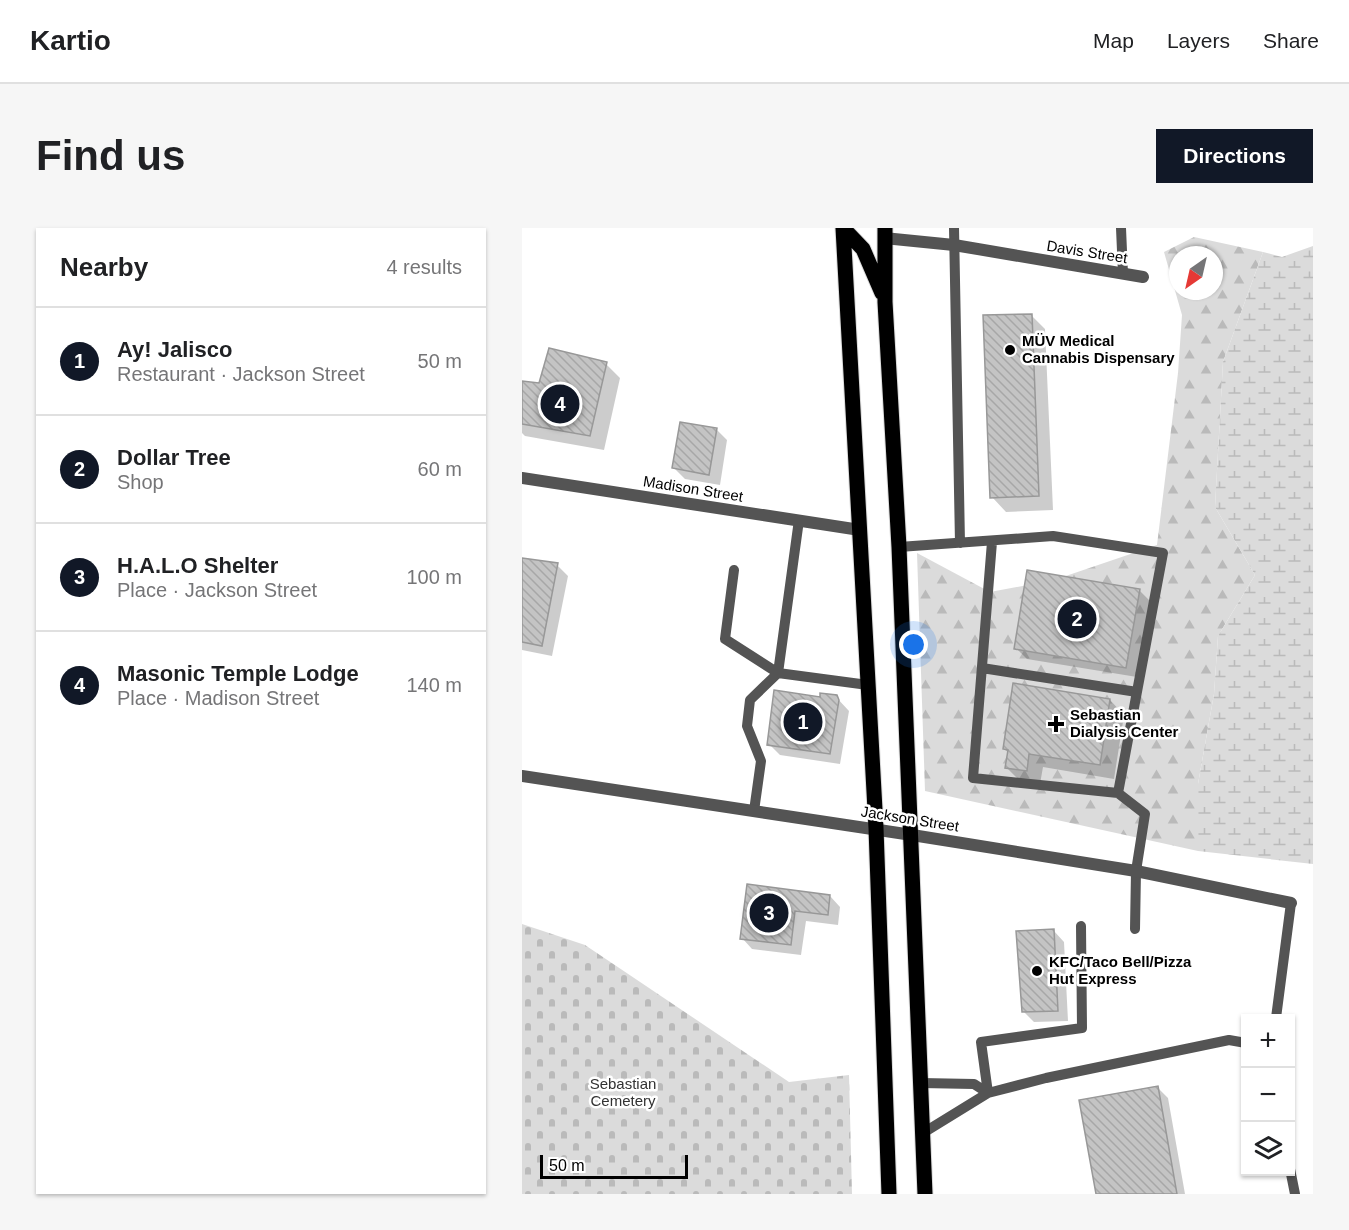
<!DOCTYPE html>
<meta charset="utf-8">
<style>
body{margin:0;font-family:Arial,sans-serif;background:#f6f6f6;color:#202124}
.controls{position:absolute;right:18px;bottom:18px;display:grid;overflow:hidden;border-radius:0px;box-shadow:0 2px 4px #0004}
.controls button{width:54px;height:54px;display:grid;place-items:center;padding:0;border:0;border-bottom:2px solid #e0e0e0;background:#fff;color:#202124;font:30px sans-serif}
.compass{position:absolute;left:647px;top:18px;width:54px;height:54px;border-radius:50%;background:#fff;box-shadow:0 2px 4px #0004;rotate:214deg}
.scale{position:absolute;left:18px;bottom:15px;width:148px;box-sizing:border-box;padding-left:6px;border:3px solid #000;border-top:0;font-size:16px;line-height:21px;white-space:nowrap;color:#000;-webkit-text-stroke:4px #fff;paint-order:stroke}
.you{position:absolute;left:392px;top:417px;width:21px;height:21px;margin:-15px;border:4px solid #fff;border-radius:50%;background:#1a73e8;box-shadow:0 0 0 9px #1a73e833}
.badge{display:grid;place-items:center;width:39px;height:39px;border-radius:50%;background:#111827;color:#fff;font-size:20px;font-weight:700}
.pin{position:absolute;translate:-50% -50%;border:3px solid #fff;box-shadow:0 2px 6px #0006}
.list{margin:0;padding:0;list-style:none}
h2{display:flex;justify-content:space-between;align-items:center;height:78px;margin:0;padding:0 24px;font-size:26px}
h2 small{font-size:20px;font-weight:400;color:#757577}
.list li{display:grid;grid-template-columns:39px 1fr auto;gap:18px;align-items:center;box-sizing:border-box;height:108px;padding:0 24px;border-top:2px solid #e0e0e0}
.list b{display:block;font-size:22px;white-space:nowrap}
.list p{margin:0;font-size:20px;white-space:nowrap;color:#757577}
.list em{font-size:20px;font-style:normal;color:#757577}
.icon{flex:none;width:33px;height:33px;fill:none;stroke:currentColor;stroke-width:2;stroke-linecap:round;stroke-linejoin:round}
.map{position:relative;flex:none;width:791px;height:966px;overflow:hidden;border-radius:0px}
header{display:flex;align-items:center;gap:36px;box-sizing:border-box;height:84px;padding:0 30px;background:#fff;border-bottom:2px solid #e0e0e0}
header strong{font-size:28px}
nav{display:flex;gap:33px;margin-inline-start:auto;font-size:21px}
.intro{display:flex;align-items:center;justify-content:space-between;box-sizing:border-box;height:144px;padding:0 36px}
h1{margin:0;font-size:42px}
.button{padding:15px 27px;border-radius:0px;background:#111827;color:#fff;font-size:21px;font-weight:700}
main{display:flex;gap:36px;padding:0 36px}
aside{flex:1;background:#fff;border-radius:0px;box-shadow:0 2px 4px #0004}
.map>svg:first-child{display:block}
.forest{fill:url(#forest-firs);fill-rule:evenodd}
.wetland{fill:url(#wetland-marsh)}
.cemetery{fill:url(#cemetery-stones)}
.shadow{fill:#0003}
.building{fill:url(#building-back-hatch);stroke:#989898;stroke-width:1.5}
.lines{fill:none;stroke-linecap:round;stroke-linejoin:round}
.primary-casing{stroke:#dbdbdb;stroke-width:17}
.service{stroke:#545454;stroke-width:10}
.minor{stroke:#545454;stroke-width:12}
.tertiary{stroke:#545454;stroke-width:12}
.primary{stroke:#000;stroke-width:15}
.poi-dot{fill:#000;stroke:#fff;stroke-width:2}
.labels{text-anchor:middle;stroke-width:5;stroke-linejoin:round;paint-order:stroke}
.street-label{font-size:15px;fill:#000;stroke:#fff}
.poi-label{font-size:15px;font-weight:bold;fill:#000;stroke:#fff;text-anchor:start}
.park-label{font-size:15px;fill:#323232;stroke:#fff}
</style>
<header>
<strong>Kartio</strong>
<nav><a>Map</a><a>Layers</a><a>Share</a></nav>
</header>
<div class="intro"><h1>Find us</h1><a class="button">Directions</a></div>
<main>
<aside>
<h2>Nearby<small>4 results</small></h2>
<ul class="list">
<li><span class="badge">1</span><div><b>Ay! Jalisco</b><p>Restaurant · Jackson Street</p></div><em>50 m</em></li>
<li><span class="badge">2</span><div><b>Dollar Tree</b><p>Shop</p></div><em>60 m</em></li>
<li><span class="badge">3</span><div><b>H.A.L.O Shelter</b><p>Place · Jackson Street</p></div><em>100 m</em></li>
<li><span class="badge">4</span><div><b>Masonic Temple Lodge</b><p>Place · Madison Street</p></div><em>140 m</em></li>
</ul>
</aside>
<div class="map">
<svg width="791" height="966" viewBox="0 0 791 966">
<defs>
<pattern id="forest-firs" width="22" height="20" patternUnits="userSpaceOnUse" patternTransform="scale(1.5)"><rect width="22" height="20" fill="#dbdbdb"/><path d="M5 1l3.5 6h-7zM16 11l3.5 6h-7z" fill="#bababa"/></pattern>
<pattern id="wetland-marsh" width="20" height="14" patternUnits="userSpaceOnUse" patternTransform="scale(1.5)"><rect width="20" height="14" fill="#dbdbdb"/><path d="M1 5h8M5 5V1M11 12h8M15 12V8" fill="none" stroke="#bababa"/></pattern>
<pattern id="cemetery-stones" width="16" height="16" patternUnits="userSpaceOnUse" patternTransform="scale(1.5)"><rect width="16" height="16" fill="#dbdbdb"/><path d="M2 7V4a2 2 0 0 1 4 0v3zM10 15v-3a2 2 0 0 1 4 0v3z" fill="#bababa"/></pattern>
<pattern id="building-back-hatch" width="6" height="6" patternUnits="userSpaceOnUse" patternTransform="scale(1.5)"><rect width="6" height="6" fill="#c4c4c4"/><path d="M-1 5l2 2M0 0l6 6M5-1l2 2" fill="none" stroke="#a7a7a7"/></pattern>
</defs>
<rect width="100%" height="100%" fill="#fff"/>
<!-- forest -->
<path class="forest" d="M672,9L741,24L701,134L693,279L733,347L696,408L692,466L676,556V623L403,563L395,325L468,364L532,352L635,317L656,145L660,87L642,24ZM656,27H692V63H656Z"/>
<!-- wetland -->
<path class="wetland" d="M791,18V636L676,623V556L692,466L696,408L733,347L693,279L701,134L741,24L760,29Z"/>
<!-- cemetery -->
<path class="cemetery" d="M0,696L63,717L267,854L327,847L330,966H0Z"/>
<!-- shadow -->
<path class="shadow" d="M509,87L523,101L531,282L484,284L470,269Z
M84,136L98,150L82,222L3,208L0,205V155L18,157Z
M194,201L205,212L198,257L163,251L152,240Z
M0,331L35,337L46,348L30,428L0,422Z
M617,362L628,373L615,449L505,431L494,420Z
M314,469L327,483L318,536L258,527L247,516L299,470Z
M588,472L602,487L592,551L521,539L518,556L498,553L484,539L487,525L482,521Z
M226,658L308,668L318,679L316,697L284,693L279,727L230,721L220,710Z
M532,703L542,714L546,793L512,794L501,783Z
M636,860L646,870L663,966H575Z"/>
<!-- building -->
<path class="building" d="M510,86L517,268L468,270L461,87Z
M27,120L85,134L68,208L0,196V153L17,155Z
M158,194L195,200L187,247L150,240Z
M0,330L36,335L20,418L0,414Z
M505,342L618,361L604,440L492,421Z
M491,455L588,471L578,537L507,526L505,543L483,540L486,522L481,521Z
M252,462L298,469V465L315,467L317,472L308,526L245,517Z
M225,656L308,667L306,687L273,683L269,717L218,711Z
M532,701L536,783L500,784L494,703Z
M636,858L655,966H574L557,872Z"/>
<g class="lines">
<!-- primary casing -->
<g class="primary-casing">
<path id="primary" d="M321,0L354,600L367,966
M321,0L341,21L360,65
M363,0V74L377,319L403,966"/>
</g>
<!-- service -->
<path class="service" d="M432,0L438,315
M599,0L601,46
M470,314L451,550L596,565
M377,319L531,308L641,325L596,565L623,586L614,643L613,701
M212,342L203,411L256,445L346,457
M460,440L615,464
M232,583L239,533L225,498L228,472L256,445L277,292
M754,790L769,675
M399,855L452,856L466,865
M466,865L459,814L560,800L559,698
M401,905L466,865L524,850L707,812L724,815
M768,941L773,966"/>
<!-- minor -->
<path class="minor" d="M362,10L432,17L621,49
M0,250L338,302
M390,607L614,643L769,675"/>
<!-- tertiary -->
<path class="tertiary" d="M0,548L390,607"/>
<!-- primary -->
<use href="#primary" class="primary"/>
</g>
<!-- markers -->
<g class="poi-dot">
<circle cx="488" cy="122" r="6"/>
<path d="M531 487h6v6h6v6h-6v6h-6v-6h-6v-6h6z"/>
<circle cx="515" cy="743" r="6"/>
</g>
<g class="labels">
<!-- street labels -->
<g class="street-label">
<text transform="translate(565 24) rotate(9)" y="5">Davis Street</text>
<text transform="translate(171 261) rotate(9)" y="5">Madison Street</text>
<text transform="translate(388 591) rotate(9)" y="5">Jackson Street</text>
</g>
<!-- poi labels -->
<g class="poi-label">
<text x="500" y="118">MÜV Medical<tspan x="500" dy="17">Cannabis Dispensary</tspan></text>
<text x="548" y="492">Sebastian<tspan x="548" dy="17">Dialysis Center</tspan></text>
<text x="527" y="739">KFC/Taco Bell/Pizza<tspan x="527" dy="17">Hut Express</tspan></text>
</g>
<!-- park labels -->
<g class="park-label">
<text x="101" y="861">Sebastian<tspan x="101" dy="17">Cemetery</tspan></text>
</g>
</g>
</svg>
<div class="controls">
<button>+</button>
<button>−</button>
<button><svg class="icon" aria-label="layers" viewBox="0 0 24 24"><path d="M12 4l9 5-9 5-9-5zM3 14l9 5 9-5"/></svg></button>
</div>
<svg class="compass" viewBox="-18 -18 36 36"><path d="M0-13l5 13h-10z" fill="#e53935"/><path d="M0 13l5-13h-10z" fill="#757577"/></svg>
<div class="scale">50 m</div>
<div class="you"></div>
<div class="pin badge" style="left:281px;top:494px">1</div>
<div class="pin badge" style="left:555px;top:391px">2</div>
<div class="pin badge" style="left:247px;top:685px">3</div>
<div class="pin badge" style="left:38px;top:176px">4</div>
</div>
</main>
